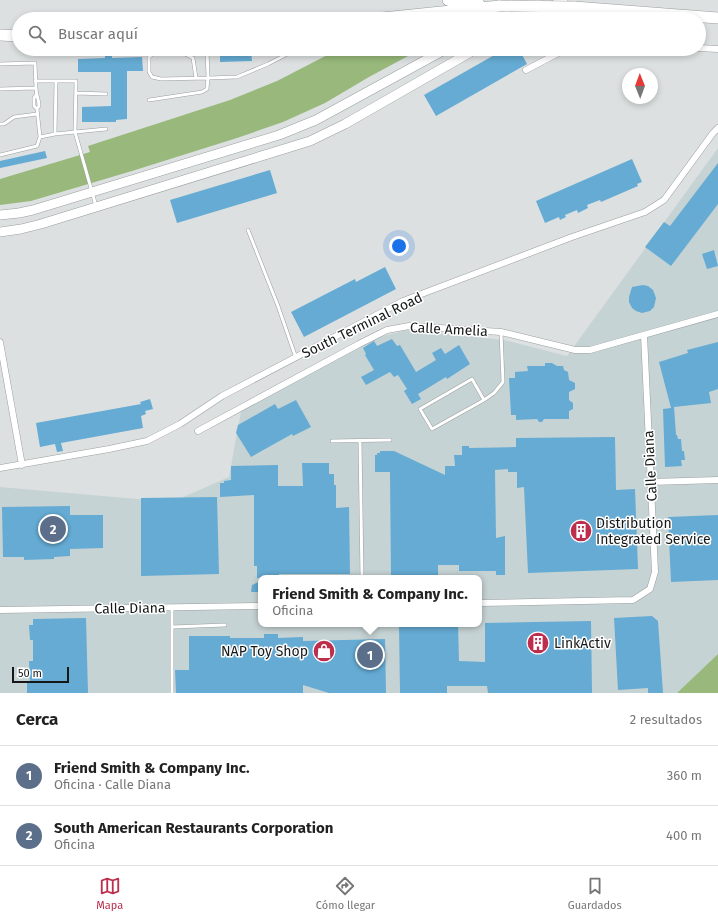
<!DOCTYPE html>
<html lang="es">
<meta charset="utf-8">
<style>
body{margin:0;font-family:"Fira Sans",sans-serif;background:#f2f2f2;color:#222}
.compass{position:absolute;left:622px;top:68px;width:36px;height:36px;border-radius:50%;background:#fff;box-shadow:0 2px 6px #0003;rotate:359deg}
.scale{position:absolute;left:12px;bottom:10px;width:57px;box-sizing:border-box;padding-left:4px;border:2px solid #161717;border-top:0;font-size:11px;line-height:14px;white-space:nowrap;color:#161717;-webkit-text-stroke:3px #fff;paint-order:stroke}
.you{position:absolute;left:399px;top:246px;width:14px;height:14px;margin:-10px;border:3px solid #fff;border-radius:50%;background:#1a73e8;box-shadow:0 0 0 6px #1a73e833}
.badge{display:grid;place-items:center;width:26px;height:26px;border-radius:50%;background:#bd2d4c;color:#fff;font-size:13px;font-weight:700}
.pin{position:absolute;translate:-50% -50%;border:2px solid #fff;box-shadow:0 1px 4px #0006}
.popup{position:absolute;left:258px;top:575px;width:224px;height:52px;box-sizing:border-box;display:grid;place-content:center;border-radius:8px;background:#fff;filter:drop-shadow(0 1px 3px #0005);font-size:13px;white-space:nowrap;color:#767676}
.popup b{font-size:15px;color:#222}
.popup::after{content:'';position:absolute;left:50%;top:100%;margin-left:-8px;border:8px solid transparent;border-top-color:#fff}
.list{margin:0;padding:0;list-style:none}
h2{display:flex;justify-content:space-between;align-items:center;height:52px;margin:0;padding:0 16px;font-size:17px}
h2 small{font-size:13px;font-weight:400;color:#767676}
.list li{display:grid;grid-template-columns:26px 1fr auto;gap:12px;align-items:center;box-sizing:border-box;height:60px;padding:0 16px;border-top:1px solid #e0e0e0}
.list b{display:block;font-size:15px;white-space:nowrap}
.list p{margin:0;font-size:13px;white-space:nowrap;color:#767676}
.list em{font-size:13px;font-style:normal;color:#767676}
.icon{flex:none;width:22px;height:22px;fill:none;stroke:currentColor;stroke-width:2;stroke-linecap:round;stroke-linejoin:round}
.map{position:relative;flex:none;width:718px;height:693px;overflow:hidden}
.search{position:absolute;background:#fff;box-shadow:0 2px 6px #0003;left:12px;right:12px;top:12px;height:44px;display:flex;align-items:center;gap:10px;box-sizing:border-box;padding:0 14px;border-radius:22px;color:#767676;font-size:15px}
.sheet{height:172px;background:#fff}
nav{display:flex;justify-content:space-around;align-items:center;box-sizing:border-box;height:56px;border-top:1px solid #e0e0e0;background:#fff;font-size:11px;color:#767676}
nav a{display:grid;justify-items:center;gap:2px}
nav .on{color:#bd2d4c}
.map>svg:first-child{display:block}
.built{fill:#c6d3d4;fill-rule:evenodd}
.forest{fill:#98b97b}
.building{fill:#65abd3}
.lines{fill:none;stroke-linecap:round;stroke-linejoin:round}
.lane-casing{stroke:#9b9f9f;stroke-width:4}
.street-casing{stroke:#9b9f9f;stroke-width:7}
.secondary-casing{stroke:#9b9f9f;stroke-width:10}
.highway-casing{stroke:#9b9f9f;stroke-width:12}
.lane{stroke:#fff;stroke-width:3}
.street{stroke:#fff;stroke-width:6}
.secondary{stroke:#fff;stroke-width:9}
.highway{stroke:#fff;stroke-width:11}
.highway-bridge-casing{stroke:#9b9f9f;stroke-width:12;stroke-linecap:butt}
.highway-bridge{stroke:#fff;stroke-width:11}
.labels{text-anchor:middle;stroke-width:3;stroke-linejoin:round;paint-order:stroke}
.street-label{font-size:14px;fill:#161717;stroke:#fff}
.poi-label{font-size:14px;fill:#161717;stroke:#fff;text-anchor:start}
</style>
<div class="map">
<svg width="718" height="693" viewBox="0 0 718 693">
<rect width="100%" height="100%" fill="#dce0e0"/>
<!-- built -->
<path class="built" d="M718,148V654L677,693H0V487L172,502L229,477L241,411L376,338L407,330L504,340L567,356ZM261,578H479V624H261Z"/>
<!-- forest -->
<path class="forest" d="M339,49H421L369,77L325,103L283,122L237,138L132,171L31,201L0,205V179L90,152L88,146L230,100L277,81Z
M718,654V693H677Z"/>
<!-- building -->
<path class="building" d="M505,49H519L527,64L436,116L424,95Z
M220,50H251L252,61L220,62Z
M105,52H112V58L142,57L143,71H127V119L116,120V122H82V107L111,106V72H78V59L105,58Z
M45,151L47,158L0,168V161Z
M632,159L642,182L637,184L638,186L601,202L600,200L587,205L588,208L578,213L577,210L565,215L566,217L560,220L559,217L545,223L536,201Z
M718,163V204L671,266L645,247L664,222L670,226Z
M270,170L277,193L177,223L170,200Z
M714,250L718,266L707,269L702,254Z
M385,267L396,289L304,337L291,312L355,279L356,282Z
M643,285L648,286L653,290L656,298L654,307L650,311L642,313L636,311L632,308L629,302V297L632,287Z
M392,339L397,346L400,345L416,372L436,360L432,353L441,348L445,354L459,345L470,364L447,379L446,377L418,394L421,399L412,404L404,391L407,389L398,375L394,377L390,372L366,385L361,377L374,370L365,355L366,354L363,348L374,341L377,346Z
M718,342V389L709,392L711,403L674,407L676,435H677L678,439H681L682,451H684L685,460H681L682,466L665,467L663,409L671,408L659,362L688,353L687,350Z
M545,363H552L557,366H563L564,370L568,372L569,380L575,383V389L569,392V400L573,403V409L569,411V419H544L542,422H539L537,419L516,420V415H511L509,378H515V372L528,371L527,366H545Z
M150,399L153,409L145,411L146,414L141,416L143,428L61,443L63,451L57,452L55,444L40,447L36,423L141,404L140,402Z
M296,400L311,427L293,436L292,434L251,457L236,433L238,425L275,404L278,409Z
M615,437L616,490L635,489L638,569L528,573L524,487L517,488V472H508V469L495,470L496,538L505,536V575H496V571H459V565H438V578H391L390,472H375V455H377V453H380V451H394L445,475V466H455L454,455H462V446H469V448L516,447V438Z
M302,463H329V474H334V485H336V508L349,507L350,574H279V578H257V566H254V495L220,497V483H224V481L231,480V466L278,465V486H303Z
M217,497L219,574L141,576V498Z
M70,506V515H103V548L70,549V556L54,557V559L24,560V557H3L2,507Z
M718,515V580L671,582L668,517Z
M261,581V592H251L252,585Z
M652,616L658,621L663,693H648V688L618,690L614,618Z
M86,618L88,693H27V682H30L29,661H33V640H30L29,625H33V619Z
M591,621L592,693H488L487,686H447V693H400L399,625L458,624L459,661L485,662V623Z
M264,634H278V638L303,637V641L385,639L386,693H329L303,685V693H176L175,670H189V636H230V638H264Z"/>
<g class="lines">
<!-- lane casing -->
<g class="lane-casing">
<path id="lane" d="M207,49L208,78L237,77L268,64L297,49
M0,64L35,63L36,88L0,89
M35,81H56L55,134
M56,81H76L75,132L96,206
M36,88C36,95 39,99 39,106L37,109
M76,93L106,94
M36,95L34,98V106L37,109L40,137L55,134L106,129
M149,100L202,92L207,89L208,78L161,79L152,77L149,72V57L153,54H185L193,58L196,78
M0,124H4L14,117L37,114
M0,155L37,146L40,137
M248,230L278,306L296,358
M484,400L472,379L420,409L432,429L484,400L494,393L503,382L501,332
M332,441L390,440
M360,441L362,578
M172,627L225,625
M172,693V607"/>
</g>
<!-- street casing -->
<g class="street-casing">
<path id="street" d="M699,48L718,49
M526,70L566,49
M0,342L22,465
M198,431L359,344L387,330L409,326L501,332L575,350H590L718,314
M0,468L109,449L147,441L180,424L222,396L403,301L572,237L645,212L664,200L713,133L718,128
M651,482L718,480
M479,603L633,600L650,589L655,572L644,335
M0,610L261,606"/>
</g>
<!-- secondary casing -->
<g class="secondary-casing">
<path id="secondary" d="M502,19L537,0
M529,19L563,0
M0,215L19,213L33,210L279,135L316,120L446,49
M0,232L21,229L41,224L310,141L345,124L476,49"/>
</g>
<!-- highway casing -->
<g class="highway-casing">
<path id="highway" d="M448,0L479,4
M574,7L718,18
M373,19L500,6
M0,35L19,36"/>
</g>
<!-- lane -->
<use href="#lane" class="lane"/>
<!-- street -->
<use href="#street" class="street"/>
<!-- secondary -->
<use href="#secondary" class="secondary"/>
<!-- highway -->
<use href="#highway" class="highway"/>
<!-- highway-bridge casing -->
<g class="highway-bridge-casing">
<path id="highway-bridge" d="M500,6L574,7"/>
</g>
<!-- highway-bridge -->
<use href="#highway-bridge" class="highway-bridge"/>
</g>
<!-- icons -->
<defs>
<g id="building-disc" transform="scale(1.15)"><circle r="9.5" fill="#bd2d4c" stroke="#fff"/><path d="M-4-6H4V6H1V3H-1V6H-4ZM-2.5-4.3h1.7v1.8h-1.7ZM.8-4.3h1.7v1.8H.8ZM-2.5-1h1.7V.8h-1.7ZM.8-1h1.7V.8H.8Z" fill="#fff"/></g>
<g id="shop-disc" transform="scale(1.15)"><circle r="9.5" fill="#bd2d4c" stroke="#fff"/><path d="M-5-2.5h2.3a2.7 3.5 0 0 1 5.4 0H5L5.5 6h-11ZM-1.5-2.5h3a1.5 2.3 0 0 0-3 0Z" fill="#fff"/></g>
</defs>
<g fill-rule="evenodd">
<use href="#building-disc" x="581" y="531"/>
<use href="#building-disc" x="538" y="643"/>
<use href="#shop-disc" x="324" y="651"/>
</g>
<g class="labels">
<!-- street labels -->
<g class="street-label">
<text transform="translate(362 325) rotate(-26)" y="5">South Terminal Road</text>
<text transform="translate(449 329) rotate(3)" y="5">Calle Amelia</text>
<text transform="translate(650 466) rotate(-93)" y="5">Calle Diana</text>
<text transform="translate(130 608) rotate(-1)" y="5">Calle Diana</text>
</g>
<!-- poi labels -->
<g class="poi-label">
<text x="596" y="528">Distribution<tspan x="596" dy="16">Integrated Service</tspan></text>
<text x="554" y="648">LinkActiv</text>
<text x="308" y="656" text-anchor="end">NAP Toy Shop</text>
</g>
</g>
</svg>
<svg class="compass" viewBox="-18 -18 36 36"><path d="M0-13l5 13h-10z" fill="#e53935"/><path d="M0 13l5-13h-10z" fill="#767676"/></svg>
<div class="scale">50 m</div>
<div class="you"></div>
<div class="pin badge" style="left:370px;top:655px;background:#5c6f8a">1</div>
<div class="popup"><b>Friend Smith &amp; Company Inc.</b>Oficina</div>
<div class="pin badge" style="left:53px;top:529px;background:#5c6f8a">2</div>
<div class="search"><svg class="icon" aria-label="search" viewBox="0 0 24 24"><circle cx="10" cy="10" r="6"/><path d="M15 15l6 6"/></svg>Buscar aquí</div>
</div>
<section class="sheet">
<h2>Cerca<small>2 resultados</small></h2>
<ul class="list">
<li><span class="badge" style="background:#5c6f8a">1</span><div><b>Friend Smith &amp; Company Inc.</b><p>Oficina · Calle Diana</p></div><em>360 m</em></li>
<li><span class="badge" style="background:#5c6f8a">2</span><div><b>South American Restaurants Corporation</b><p>Oficina</p></div><em>400 m</em></li>
</ul>
</section>
<nav>
<a class="on"><svg class="icon" aria-label="map" viewBox="0 0 24 24"><path d="M3 6l6-2 6 2 6-2v14l-6 2-6-2-6 2zM9 4v14M15 6v14"/></svg>Mapa</a>
<a><svg class="icon" aria-label="directions" viewBox="0 0 24 24"><path d="M12 3l9 9-9 9-9-9zM9 14v-3h6M13 9l2 2-2 2"/></svg>Cómo llegar</a>
<a><svg class="icon" aria-label="saved" viewBox="0 0 24 24"><path d="M7 4h10v16l-5-4-5 4z"/></svg>Guardados</a>
</nav>
